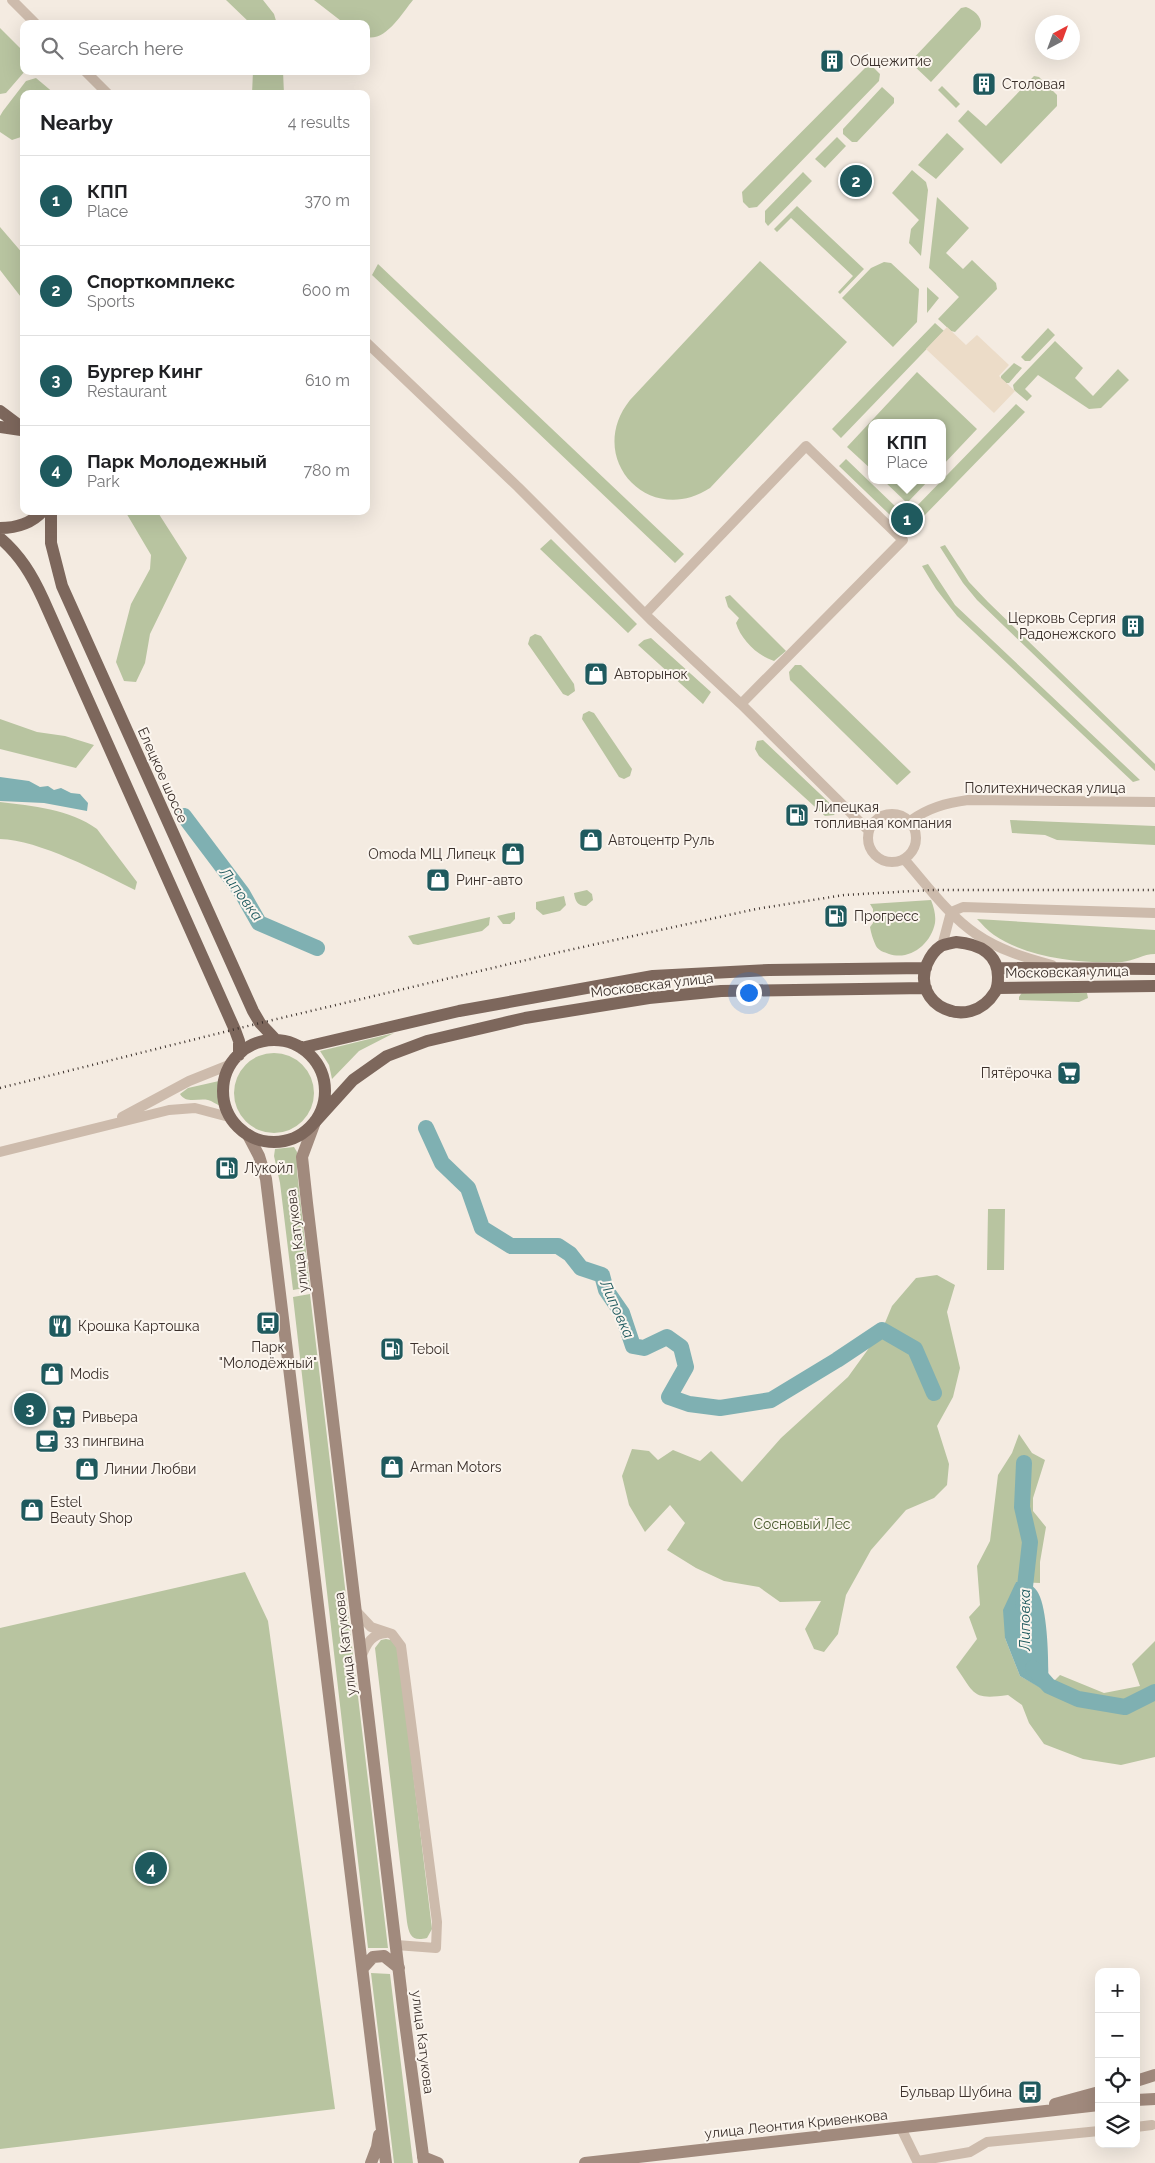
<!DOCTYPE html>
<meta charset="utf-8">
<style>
body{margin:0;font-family:Raleway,sans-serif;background:#f2f2f2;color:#202124}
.controls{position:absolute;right:15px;bottom:15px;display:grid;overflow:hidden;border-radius:10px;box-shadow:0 5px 20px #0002}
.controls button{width:45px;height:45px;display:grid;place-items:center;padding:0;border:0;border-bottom:1px solid #e0e0e0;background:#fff;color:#202124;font:25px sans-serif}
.compass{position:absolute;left:1035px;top:15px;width:45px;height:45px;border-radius:50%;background:#fff;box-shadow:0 5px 20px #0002;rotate:41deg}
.you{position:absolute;left:748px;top:992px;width:18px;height:18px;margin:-12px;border:4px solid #fff;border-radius:50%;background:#1a73e8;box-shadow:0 0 0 8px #1a73e833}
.badge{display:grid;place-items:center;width:32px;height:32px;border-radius:50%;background:#1f5a5e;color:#fff;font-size:16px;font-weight:700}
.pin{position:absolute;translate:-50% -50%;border:2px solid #fff;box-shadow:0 1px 5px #0006}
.popup{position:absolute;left:868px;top:419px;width:78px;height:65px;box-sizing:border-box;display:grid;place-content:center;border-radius:10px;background:#fff;filter:drop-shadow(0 1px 4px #0005);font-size:16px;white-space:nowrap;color:#757577}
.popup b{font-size:19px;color:#202124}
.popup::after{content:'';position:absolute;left:50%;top:100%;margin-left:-10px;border:10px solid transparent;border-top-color:#fff}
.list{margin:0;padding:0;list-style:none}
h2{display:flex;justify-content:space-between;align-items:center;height:65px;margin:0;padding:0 20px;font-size:21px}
h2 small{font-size:16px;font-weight:400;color:#757577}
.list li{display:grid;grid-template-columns:32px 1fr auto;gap:15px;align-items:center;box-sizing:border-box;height:90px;padding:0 20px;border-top:1px solid #e0e0e0}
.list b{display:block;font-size:19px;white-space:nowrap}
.list p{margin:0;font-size:16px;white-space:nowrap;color:#757577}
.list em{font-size:16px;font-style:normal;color:#757577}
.icon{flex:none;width:28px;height:28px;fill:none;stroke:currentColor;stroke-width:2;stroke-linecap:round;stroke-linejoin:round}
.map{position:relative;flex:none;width:1155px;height:2163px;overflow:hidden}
.search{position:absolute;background:#fff;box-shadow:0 5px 20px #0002;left:20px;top:20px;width:350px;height:55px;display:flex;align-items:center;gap:12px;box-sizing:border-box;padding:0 18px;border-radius:10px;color:#757577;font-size:19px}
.panel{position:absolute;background:#fff;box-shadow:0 5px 20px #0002;left:20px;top:90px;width:350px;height:425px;border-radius:10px}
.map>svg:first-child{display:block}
.green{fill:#b8c4a0}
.plaza{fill:#ecdcc8}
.water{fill:#7fb0b2}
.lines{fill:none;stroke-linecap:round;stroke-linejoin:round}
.river{stroke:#7fb0b2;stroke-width:16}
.street{stroke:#cdbbac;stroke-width:10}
.secondary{stroke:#a18a7d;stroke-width:12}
.primary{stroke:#7d675c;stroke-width:12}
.rail{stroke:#3b302b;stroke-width:2.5;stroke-dasharray:1 4;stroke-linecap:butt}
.labels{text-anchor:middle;stroke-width:4;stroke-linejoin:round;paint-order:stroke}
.poi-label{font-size:14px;fill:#3b302b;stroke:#fbf5ee;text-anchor:start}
.street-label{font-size:14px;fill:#3b302b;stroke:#fbf5ee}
.park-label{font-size:14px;fill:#4a5a2e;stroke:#fbf5ee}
.water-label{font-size:15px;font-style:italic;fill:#1f5a5e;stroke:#fbf5ee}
</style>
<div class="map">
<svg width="1155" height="2163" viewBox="0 0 1155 2163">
<rect width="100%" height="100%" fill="#f4ebe1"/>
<!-- green -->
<path class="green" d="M226,0H263L274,14L277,24H251Z
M314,0H413C402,13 386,42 366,37V24H345Z
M966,7C976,11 984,19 980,29L931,82L910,62L961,8Z
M0,28L24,52L25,71L6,93L0,94Z
M871,65L880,74L879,81L757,207L749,208L743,202L742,192L865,68Z
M253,71H283L284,94H252Z
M1034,76L1039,77L1057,95V106L1001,164L958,121L968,110L986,126Z
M36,78L55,94H24V136L12,140L0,132V116L3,111L26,81Z
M942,86L960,104L956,108L938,90Z
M882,87L894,98V103L857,142H852L843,134V129Z
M947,133L964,149L936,179L918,165Z
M837,137L846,146L825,168L815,159Z
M912,170L926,182L928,190L921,256L909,243L911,229L919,220L892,193Z
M803,172L812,181L768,226L765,222V211Z
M937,197L969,228L946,253L963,269L972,260L996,283L997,289L955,332L951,331L938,319L959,297L929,268Z
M797,206L864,269L840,294L838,292L853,276L791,218L777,232L774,229Z
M0,227L24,255V301L0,270Z
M760,261L847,342L710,488C649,528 584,458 630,400Z
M884,262L891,263L919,289L917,322L893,347L842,298L871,268Z
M378,264L684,554L675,563L372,275Z
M927,287L939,298L927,313Z
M935,323L944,331L841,438L832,429Z
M1048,328L1055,335L1030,361H1025L1021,357Z
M1055,341L1083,368L1075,378L1093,396L1118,369L1129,380L1101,408L1089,409L1038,375L1025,389L1032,396L1027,401L1014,390L1013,385Z
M1014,363L1022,368L1009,383H1006L1001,379V376Z
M917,372L977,429L942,466V423H872V470L847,447Z
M1016,404L1025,412L922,518L913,510Z
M846,459L897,508L890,515L839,466Z
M883,480H929L907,503Z
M125,511H157L187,558L150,634L145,663L136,682L124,681L116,662L131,604L150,569L151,555Z
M551,539L637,624L628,633L540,549Z
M945,545L969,582L988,602L1155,764V771L977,600L963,583L940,547Z
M928,564L955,605L1140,780L1133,782L957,616L936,589L922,566Z
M730,595L786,651L774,661C758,656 741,640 736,623L739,618L728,607L725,597Z
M535,634L541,636L574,684L575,691L568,696L563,694L528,644L530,637Z
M651,638L711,692L703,704L638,645L644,640Z
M795,665H801L911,772L897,785L790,680L789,672Z
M589,711L594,713L632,769L630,776L624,779L619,777L582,719L583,714Z
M0,719L37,732L65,736L94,745L76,768L0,749Z
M763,740L837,810L834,815L825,816L759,756L755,749L757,741Z
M0,802C32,806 70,809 97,829L137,882L135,890C99,872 39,840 0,839Z
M1010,820L1155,826V845L1057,840L1045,835L1012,833Z
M587,890L592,894L593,900L586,906C577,906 575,900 574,893Z
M564,896L566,905L560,911L543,915L536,909V902Z
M931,900C934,908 936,915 935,923C931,944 910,961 889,954C884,952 879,951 876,946C873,940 871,933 870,927L873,923V909L870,904Z
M515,912V919L510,924H503L497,916Z
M490,917L489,925L482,931L418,945L413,944L408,936Z
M977,919L1155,930V954C1143,954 1134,961 1122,962C1082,964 1027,958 994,935C988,931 982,924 977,919Z
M1023,991L1087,993L1088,998L1079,1002L1019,1000V997Z
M394,1033L359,1051L332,1079L329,1065L320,1051Z
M234 1093a40 40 0 1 1 80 0a40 40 0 1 1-80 0Z
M219,1081L220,1106C216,1104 212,1101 208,1100C198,1098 186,1104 180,1094L188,1088Z
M294,1147L297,1152V1171L310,1287L293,1290L280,1183L274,1156L275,1149Z
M988,1209H1005L1004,1270H987Z
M937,1275L955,1285L947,1312L960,1368L953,1397L937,1426L949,1464L947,1485L934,1498L906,1510L871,1550L846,1595L838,1634L824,1652L814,1649L805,1629L821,1601L780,1602L759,1587L724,1581L696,1568L667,1550L685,1523L670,1505L645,1532L629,1505L622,1476L632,1449L649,1451L658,1460L673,1450L700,1461L711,1451L742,1482L781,1438L848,1377L882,1330L892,1306L916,1278Z
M310,1294L388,1948H368L293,1297Z
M1019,1434L1032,1453L1045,1460L1033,1498V1511L1046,1527L1040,1562V1583L1016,1582L1005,1638L1020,1676L1052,1694L1049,1686L1060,1675L1104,1693L1140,1686L1132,1664L1155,1641V1757L1121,1765L1083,1759L1044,1744L1029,1723L1022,1705L1008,1695C973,1700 975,1695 956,1667L977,1639L969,1617L980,1605L977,1566L990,1541L998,1475L1012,1453Z
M245,1572L268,1621L335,2109L0,2149V1628Z
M386,1639L391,1640L398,1649L432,1929L427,1938C412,1942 409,1935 407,1922L375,1648L381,1640Z
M371,1973L390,1974L413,2163H394Z"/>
<!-- plaza -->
<path class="plaza" d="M947,327L966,345L977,335L1009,365L999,376L1015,391L994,413L926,349Z"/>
<!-- water -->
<path class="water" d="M0,777L29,781L40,787L48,786L54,790L61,788L71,793L80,794L88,803L87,811L44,803L0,801Z
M1016,1582H1028C1031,1585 1035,1588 1037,1591C1048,1606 1049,1665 1048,1685L1042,1689L1020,1676L1005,1638L1003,1610Z"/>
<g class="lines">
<!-- river -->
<path class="river" d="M184,816L242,893L259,923L317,948
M426,1128L442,1163L468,1188L482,1228L511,1246H558L570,1254L581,1268L602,1275L606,1290L622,1313L633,1346L644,1348L667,1337L681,1347L686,1367L669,1397L689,1404L720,1408L771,1400L837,1360L882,1330L915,1349L934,1393
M1023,1604L1030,1542L1022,1507L1024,1463
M1033,1668L1049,1686L1078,1699L1125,1707L1155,1692"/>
<!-- street -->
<path class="street" d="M12,0L36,24
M85,71L108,94
M366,342L518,487L650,619L741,704L869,831
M645,614L806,446L809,449L903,540L741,704
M868 838a24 24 0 1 1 48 0a24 24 0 1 1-48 0Z
M910,821C928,808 946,803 968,800L1155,802
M904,859C926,884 948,915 976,934C999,950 1026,958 1052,965
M951,912L963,907L1155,913
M942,946L951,912
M122,1117L189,1081L229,1065
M0,1152L169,1110L195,1108L229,1117
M356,1611L371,1627L392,1634L401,1646L437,1922L436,1948L396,1945
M362,1655C367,1643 372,1634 386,1633
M1136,2127L1152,2125
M901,2128L918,2163
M918,2161L970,2152L987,2142L1099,2131"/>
<!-- secondary -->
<path class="secondary" d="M315,1122L302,1157L307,1203L404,2015L424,2163
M248,1135L259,1156L266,1179L386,2163
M363,1968L373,1957L384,1956L399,1968
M1136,2081L1155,2075
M1136,2100L1155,2099
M1055,2104L1099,2092
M423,2157L438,2163
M371,2163L377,2147L379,2135
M585,2163L1099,2105"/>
<!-- primary -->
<path class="primary" d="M0,411L24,429
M0,427L21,430
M51,511V543L62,586L253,1011L260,1023L276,1040
M0,528C17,528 31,524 43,511
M0,538C20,555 32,575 43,599L235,1030L239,1041V1055
M956,942C979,944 998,953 998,977C998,983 998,987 995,992C969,1034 910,1004 927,964C930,957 935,950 941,946C945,944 952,943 956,942Z
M998,968L1155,969
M998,988L1155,986
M223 1091a51 51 0 1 1 102 0a51 51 0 1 1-102 0Z
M301,1048L459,1011L653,976L769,970L926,968
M315,1122L353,1080L387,1056L427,1041L525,1018L649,998L721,991L926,988"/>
<!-- rail -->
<path class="rail" d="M0,1088L260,1023L560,952L756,909L844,895L931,890H1155"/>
</g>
<!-- icons -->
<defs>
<g id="building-square" transform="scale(1.25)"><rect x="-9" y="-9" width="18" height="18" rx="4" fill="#1f5a5e" stroke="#fbf5ee"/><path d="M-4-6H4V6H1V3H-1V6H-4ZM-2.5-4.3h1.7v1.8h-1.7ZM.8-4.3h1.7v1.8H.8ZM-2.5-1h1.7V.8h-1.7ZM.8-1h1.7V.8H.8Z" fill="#fff"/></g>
<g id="shop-square" transform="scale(1.25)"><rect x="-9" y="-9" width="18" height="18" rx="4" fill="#1f5a5e" stroke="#fbf5ee"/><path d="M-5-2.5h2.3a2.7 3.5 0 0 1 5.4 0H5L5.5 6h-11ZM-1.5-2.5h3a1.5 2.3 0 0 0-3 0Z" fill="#fff"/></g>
<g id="fuel-square" transform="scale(1.25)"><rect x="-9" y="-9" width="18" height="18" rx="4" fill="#1f5a5e" stroke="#fbf5ee"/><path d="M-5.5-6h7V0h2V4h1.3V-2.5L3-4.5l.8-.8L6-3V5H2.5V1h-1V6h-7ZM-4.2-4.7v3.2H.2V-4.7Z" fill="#fff"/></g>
<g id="supermarket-square" transform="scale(1.25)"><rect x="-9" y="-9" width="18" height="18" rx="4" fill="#1f5a5e" stroke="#fbf5ee"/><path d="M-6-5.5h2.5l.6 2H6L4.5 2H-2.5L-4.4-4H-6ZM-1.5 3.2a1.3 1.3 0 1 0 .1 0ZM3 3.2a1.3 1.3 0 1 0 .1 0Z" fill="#fff"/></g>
<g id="bus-square" transform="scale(1.25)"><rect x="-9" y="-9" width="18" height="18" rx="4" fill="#1f5a5e" stroke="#fbf5ee"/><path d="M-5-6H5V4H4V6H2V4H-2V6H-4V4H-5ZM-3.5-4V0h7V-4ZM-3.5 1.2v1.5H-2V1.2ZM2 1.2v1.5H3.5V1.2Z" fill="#fff"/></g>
<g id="restaurant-square" transform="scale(1.25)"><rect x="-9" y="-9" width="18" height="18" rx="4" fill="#1f5a5e" stroke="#fbf5ee"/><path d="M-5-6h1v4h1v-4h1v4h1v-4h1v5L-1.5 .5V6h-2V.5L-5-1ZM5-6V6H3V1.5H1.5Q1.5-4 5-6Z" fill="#fff"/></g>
<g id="cafe-square" transform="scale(1.25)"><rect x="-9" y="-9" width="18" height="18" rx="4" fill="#1f5a5e" stroke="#fbf5ee"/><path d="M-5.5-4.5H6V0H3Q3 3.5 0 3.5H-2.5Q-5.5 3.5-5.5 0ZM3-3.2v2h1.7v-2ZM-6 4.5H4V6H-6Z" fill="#fff"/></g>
</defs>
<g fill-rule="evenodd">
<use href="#building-square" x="832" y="61"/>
<use href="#building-square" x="984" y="84"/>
<use href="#building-square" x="1133" y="626"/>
<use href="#shop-square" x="596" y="674"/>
<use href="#fuel-square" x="797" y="815"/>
<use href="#shop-square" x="591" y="840"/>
<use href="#shop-square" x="513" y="854"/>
<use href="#shop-square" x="438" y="880"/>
<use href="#fuel-square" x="836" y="916"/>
<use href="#supermarket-square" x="1069" y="1073"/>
<use href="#fuel-square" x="227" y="1168"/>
<use href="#bus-square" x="268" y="1323"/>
<use href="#restaurant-square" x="60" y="1326"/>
<use href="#fuel-square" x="392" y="1349"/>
<use href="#shop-square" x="52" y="1374"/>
<use href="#supermarket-square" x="64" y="1417"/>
<use href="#cafe-square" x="47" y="1441"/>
<use href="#shop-square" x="392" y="1467"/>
<use href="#shop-square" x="87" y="1469"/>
<use href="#shop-square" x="32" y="1510"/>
<use href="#bus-square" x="1030" y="2092"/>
</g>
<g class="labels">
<!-- poi labels -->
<g class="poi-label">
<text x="850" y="66">Общежитие</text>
<text x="1002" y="89">Столовая</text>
<text x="1116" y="623" text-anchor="end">Церковь Сергия<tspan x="1116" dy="16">Радонежского</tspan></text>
<text x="614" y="679">Авторынок</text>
<text x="814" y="812">Липецкая<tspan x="814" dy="16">топливная компания</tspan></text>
<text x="608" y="845">Автоцентр Руль</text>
<text x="496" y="859" text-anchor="end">Omoda МЦ Липецк</text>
<text x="456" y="885">Ринг-авто</text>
<text x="854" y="921">Прогресс</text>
<text x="1052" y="1078" text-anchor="end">Пятёрочка</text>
<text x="244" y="1173">Лукойл</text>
<text x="78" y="1331">Крошка Картошка</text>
<text x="268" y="1352" text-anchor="middle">Парк<tspan x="268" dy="16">"Молодёжный"</tspan></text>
<text x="410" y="1354">Teboil</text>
<text x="70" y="1379">Modis</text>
<text x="82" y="1422">Ривьера</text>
<text x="64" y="1446">33 пингвина</text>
<text x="410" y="1472">Arman Motors</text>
<text x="104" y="1474">Линии Любви</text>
<text x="50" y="1507">Estel<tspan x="50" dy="16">Beauty Shop</tspan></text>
<text x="1012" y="2097" text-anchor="end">Бульвар Шубина</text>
</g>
<!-- street labels -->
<g class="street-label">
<text transform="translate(163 775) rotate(66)" y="5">Елецкое шоссе</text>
<text x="1045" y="793">Политехническая улица</text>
<text transform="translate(1067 972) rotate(-1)" y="5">Московская улица</text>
<text transform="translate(652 985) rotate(-7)" y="5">Московская улица</text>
<text transform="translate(297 1241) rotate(-97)" y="5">улица Катукова</text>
<text transform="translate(345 1644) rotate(-97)" y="5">улица Катукова</text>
<text transform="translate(423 2042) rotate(83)" y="5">улица Катукова</text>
<text transform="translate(796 2124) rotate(-6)" y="5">улица Леонтия Кривенкова</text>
</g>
<!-- park labels -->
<g class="park-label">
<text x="802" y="1529">Сосновый Лес</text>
</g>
<!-- water labels -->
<g class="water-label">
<text transform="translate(241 894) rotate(54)" y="5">Липовка</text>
<text transform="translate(617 1309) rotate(66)" y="5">Липовка</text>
<text transform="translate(1025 1620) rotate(-90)" y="5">Липовка</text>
</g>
</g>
</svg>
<div class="controls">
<button>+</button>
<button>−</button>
<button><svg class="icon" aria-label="locate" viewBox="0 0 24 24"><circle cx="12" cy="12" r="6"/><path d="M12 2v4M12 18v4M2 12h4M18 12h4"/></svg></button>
<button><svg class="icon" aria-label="layers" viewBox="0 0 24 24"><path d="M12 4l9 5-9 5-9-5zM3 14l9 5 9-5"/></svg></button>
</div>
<svg class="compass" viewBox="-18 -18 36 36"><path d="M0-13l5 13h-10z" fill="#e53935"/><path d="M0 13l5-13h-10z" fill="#757577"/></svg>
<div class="you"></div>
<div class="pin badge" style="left:907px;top:519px">1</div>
<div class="popup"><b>КПП</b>Place</div>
<div class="pin badge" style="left:856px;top:181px">2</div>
<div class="pin badge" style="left:30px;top:1409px">3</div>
<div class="pin badge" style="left:151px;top:1868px">4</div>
<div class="search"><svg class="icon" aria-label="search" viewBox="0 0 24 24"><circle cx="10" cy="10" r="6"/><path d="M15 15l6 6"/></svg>Search here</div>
<section class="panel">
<h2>Nearby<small>4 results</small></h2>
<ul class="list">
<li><span class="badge">1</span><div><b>КПП</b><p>Place</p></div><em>370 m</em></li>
<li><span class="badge">2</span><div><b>Спорткомплекс</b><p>Sports</p></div><em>600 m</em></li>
<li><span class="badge">3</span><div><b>Бургер Кинг</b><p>Restaurant</p></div><em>610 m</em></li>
<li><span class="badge">4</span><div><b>Парк Молодежный</b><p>Park</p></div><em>780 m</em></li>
</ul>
</section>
</div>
